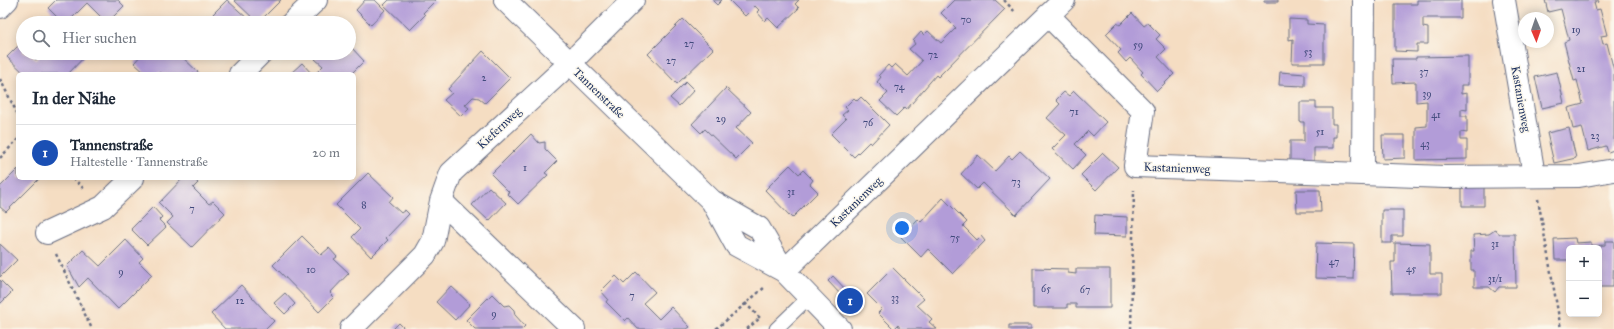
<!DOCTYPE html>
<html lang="de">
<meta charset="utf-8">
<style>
body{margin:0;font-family:"IM FELL Great Primer",serif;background:#f2f2f3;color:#1f2937}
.controls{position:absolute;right:12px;bottom:12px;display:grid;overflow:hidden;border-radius:6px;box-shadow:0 2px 10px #0003}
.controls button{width:36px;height:36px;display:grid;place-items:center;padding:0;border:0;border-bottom:1px solid #e0e1e3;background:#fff;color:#1f2937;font:20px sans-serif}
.compass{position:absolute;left:1518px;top:12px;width:36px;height:36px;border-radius:50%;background:#fff;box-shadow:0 2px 10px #0003;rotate:178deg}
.you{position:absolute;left:902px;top:228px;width:14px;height:14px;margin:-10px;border:3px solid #fff;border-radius:50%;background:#1a73e8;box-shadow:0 0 0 6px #1a73e833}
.badge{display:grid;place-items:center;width:26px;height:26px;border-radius:50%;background:#db2777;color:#fff;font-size:13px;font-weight:700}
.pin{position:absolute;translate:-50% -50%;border:2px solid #fff;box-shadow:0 1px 4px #0006}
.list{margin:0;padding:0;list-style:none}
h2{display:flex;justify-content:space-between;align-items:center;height:52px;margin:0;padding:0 16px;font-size:17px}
h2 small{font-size:13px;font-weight:400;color:#747a83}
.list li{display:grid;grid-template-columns:26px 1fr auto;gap:12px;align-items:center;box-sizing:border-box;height:56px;padding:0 16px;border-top:1px solid #e0e1e3}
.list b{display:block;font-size:15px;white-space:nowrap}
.list p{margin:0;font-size:13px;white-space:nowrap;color:#747a83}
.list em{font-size:13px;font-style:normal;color:#747a83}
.icon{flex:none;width:22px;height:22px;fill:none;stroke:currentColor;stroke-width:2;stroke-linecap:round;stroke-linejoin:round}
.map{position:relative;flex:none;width:1614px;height:329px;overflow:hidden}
.search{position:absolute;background:#fff;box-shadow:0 2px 10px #0003;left:16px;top:16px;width:340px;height:44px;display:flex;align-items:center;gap:10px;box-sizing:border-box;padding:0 14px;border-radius:22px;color:#747a83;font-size:15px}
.panel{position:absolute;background:#fff;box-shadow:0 2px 10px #0003;left:16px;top:72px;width:340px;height:108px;border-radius:6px}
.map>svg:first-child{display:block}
.building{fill:#b29cd8}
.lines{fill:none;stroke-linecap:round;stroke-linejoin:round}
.service-casing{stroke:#676c81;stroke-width:15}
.minor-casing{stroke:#676c81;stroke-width:24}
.path{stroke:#676c81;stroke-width:2.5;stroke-dasharray:3 3;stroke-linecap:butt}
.service{stroke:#fff;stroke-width:13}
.minor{stroke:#fff;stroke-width:22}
.labels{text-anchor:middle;stroke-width:3;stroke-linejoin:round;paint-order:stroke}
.number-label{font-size:10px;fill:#414a7c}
.street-label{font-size:12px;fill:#1b2f5e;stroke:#fbf7ec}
</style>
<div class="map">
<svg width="1614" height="329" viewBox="0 0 1614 329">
<rect width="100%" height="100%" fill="#fbf7ec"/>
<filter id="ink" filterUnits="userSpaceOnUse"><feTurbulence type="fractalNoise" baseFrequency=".025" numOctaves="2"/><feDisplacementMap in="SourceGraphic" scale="8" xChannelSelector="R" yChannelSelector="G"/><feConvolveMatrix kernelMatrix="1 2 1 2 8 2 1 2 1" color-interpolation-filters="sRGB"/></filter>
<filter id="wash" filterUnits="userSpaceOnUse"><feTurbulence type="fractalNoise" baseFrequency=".012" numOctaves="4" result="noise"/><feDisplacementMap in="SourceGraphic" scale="16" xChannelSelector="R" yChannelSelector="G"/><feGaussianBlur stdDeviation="0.9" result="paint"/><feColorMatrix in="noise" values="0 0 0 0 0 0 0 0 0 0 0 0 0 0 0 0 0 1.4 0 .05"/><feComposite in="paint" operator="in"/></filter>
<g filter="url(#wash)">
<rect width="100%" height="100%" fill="#f5ddc2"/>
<g id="blocks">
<!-- building -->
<path class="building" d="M56,0H118L124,6L107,23L87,3L67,23H63L48,8Z
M227,0L249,20L246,23H222L213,14Z
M234,0H281L258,23Z
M365,0H375L385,10L371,25L356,10Z
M389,0H436L423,13L425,15L410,30L384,5Z
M712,0H722L717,5Z
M729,0H799L795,4L799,8L778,28L768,18L765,21L757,12L759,10L755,6L745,16Z
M954,0H995L1005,9L938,77L936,75L906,110L904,108L896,116L880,101L888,93L877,82L881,77L879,75L888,65L891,68L895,64L908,76L922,61L909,49L915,44L913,41L921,32L924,35L928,31L941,43L956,28L941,13Z
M1264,0H1278V2H1264Z
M1417,0H1461V18H1423V27L1428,28V44H1417V52L1395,51V4H1417Z
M1545,0H1598L1599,2L1594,3L1596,10L1600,9L1607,35L1601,36L1603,44L1607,43L1614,71V150L1608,152L1606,146L1588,151L1582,127L1573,129L1568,108L1583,104L1577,80L1574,81L1564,42L1569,40L1561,9L1548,12Z
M1132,13L1144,26L1148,23L1160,35L1156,39L1166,49L1158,57L1174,74L1157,91L1141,74L1143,72L1130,58L1126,62L1118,53L1121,50L1106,34L1117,23L1120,25Z
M683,19L713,49L677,84L648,54Z
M1289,19L1307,20V24L1324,25V63H1292L1293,39L1289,40Z
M20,44L23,47V53H29L36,60L43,53H88L68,74H25L7,57Z
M351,47L364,61L351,74H315L323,66L315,59L321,53H349Z
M483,51L510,78L485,103L479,98L473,97L465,105L469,108L461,116L444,100L452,93L448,89Z
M143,53H178L200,74H162L160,72L158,74H146L134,63Z
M1468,56V85H1461V94L1467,93V110L1461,109V116H1467V133L1461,132V140H1467V159L1416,160V127L1427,126V101L1416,102V82L1393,83L1392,59H1416V57Z
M302,63L312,74H290Z
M1280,72L1305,74V86L1279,85Z
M1557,72L1564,103L1542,108L1535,77Z
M686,82L694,90L679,106L670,98Z
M726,88L751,112L736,128L752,143L736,159L705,129L701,133L692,124Z
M1074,91L1106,122L1093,136L1088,131L1075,144L1086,155L1073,169L1052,149L1066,135L1047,118L1060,104L1056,100L1064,92L1069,96Z
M861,97L889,125L871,144L869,142L854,157L831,134L846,119L842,115L848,110L845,107L854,98L857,101Z
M1300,102H1316V108H1332V124H1336V137H1333V148H1314V161H1290V141H1304V122H1300Z
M1569,128L1576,158L1554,163L1547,133Z
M531,134L539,143L545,142V149L557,161L545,173L548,175L518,204L507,193L509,192L491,174Z
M1382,135H1405V158L1383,159Z
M1020,151L1050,179L1016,215L983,183L977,189L961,174L978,155L995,171L1009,156L1012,159Z
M1103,153L1118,167L1096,190L1081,175Z
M790,165L799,174L803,170L813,180L810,184L818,192L792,218L765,190Z
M18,169V178H40L6,212L0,207V187Z
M368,173L393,197L389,202L401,213L405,210L409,214L386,238L388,240L371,257L352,237L360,229L336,205Z
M183,178H193L198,183L193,188L209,204L213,201L225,213L192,247L167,223L173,217L159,203Z
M1462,183L1484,184V206H1462Z
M489,187L506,203L489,221L472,205Z
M1296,190H1320L1321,212H1297Z
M943,198L967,222L963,226L977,240L981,236L985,241L953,274L928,249L921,257L901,237L918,219L921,222Z
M153,207L162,217L159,220L166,227L147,245L131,229Z
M1382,210H1403V236H1392V243H1382Z
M1095,215L1127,217V236L1094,235Z
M1495,230L1500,234H1515L1516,287H1499L1495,292L1489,287H1474V270H1471V251H1474L1473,235L1489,234Z
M302,236L321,255L329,248L337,257L334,259L349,273L330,293L334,297L319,312L273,265Z
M1575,238L1576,243L1591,242V246L1605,245V241H1614L1613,287H1599V248H1569V260H1555L1554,239Z
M126,240L143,258L139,262L152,275L118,309L88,278L79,287L67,266L83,250L100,266Z
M1316,243L1354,244L1353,279L1315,278Z
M1395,243L1430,244V274H1442V293H1392L1391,262H1395Z
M0,244L17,260L0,277Z
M893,268L924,299L917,305L932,319L929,322L937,329H901L898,325L894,329L878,313L882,309L867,294Z
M1033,268L1068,269V273L1076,274V269H1110V308H1076V304H1067V308H1033Z
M636,272L655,292L643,303L659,319L671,307L690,327L687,329H638L628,318L625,321L606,302L608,299L601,291L616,276L624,284Z
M833,276L846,290L841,295L828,281Z
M0,280L12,292L0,304Z
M241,285L274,321L266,329H225L211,314Z
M451,286L470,304L455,320L436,302Z
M285,293L295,304L285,314L274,303Z
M492,294L504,306L509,305L514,310L515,315L525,326L522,329H475L466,320Z
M399,323L405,329H393Z
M1009,325H1031V329H1009Z"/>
</g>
</g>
<g filter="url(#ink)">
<use href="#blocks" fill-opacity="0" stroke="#676c81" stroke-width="1"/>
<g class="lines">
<!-- service casing -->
<g class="service-casing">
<path id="service" d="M776,329L809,297"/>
</g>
<!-- minor casing -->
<g class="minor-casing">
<path id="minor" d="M505,0L712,201L759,228L784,271L840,329
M1504,0L1534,175
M0,7L7,0
M1048,15L1143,111L1135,166L1445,177L1579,176L1614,170
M292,23L316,0
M240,74L261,53
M1363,174L1364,0
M441,201L574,329
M712,201L736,245L784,271
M47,233L103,207L133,178
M784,271L1064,0
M351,329L425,255L433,241L441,201L451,173L569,64L633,0"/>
</g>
<!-- path -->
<path class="path" d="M1004,0L1016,13
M0,79L18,115
M0,158L18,139
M73,178L85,190
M1538,199L1561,329
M56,254L92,329
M745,303L760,318
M716,329L765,287
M747,329L759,319
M1131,329L1134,190"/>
<!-- service -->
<use href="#service" class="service"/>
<!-- minor -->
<use href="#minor" class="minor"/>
</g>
</g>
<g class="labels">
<!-- number labels -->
<g class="number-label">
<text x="966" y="23">70</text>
<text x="1576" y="33">19</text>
<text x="689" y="47">27</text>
<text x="1138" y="48">59</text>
<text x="1308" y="55">53</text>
<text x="933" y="58">72</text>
<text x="671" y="64">27</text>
<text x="1581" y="72">21</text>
<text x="1424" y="75">37</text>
<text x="484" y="81">2</text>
<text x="899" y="90">74</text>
<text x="1427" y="97">39</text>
<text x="1074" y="115">71</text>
<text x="1436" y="118">41</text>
<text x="721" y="122">29</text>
<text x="868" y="126">76</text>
<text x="1320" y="135">51</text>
<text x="1595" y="139">23</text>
<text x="1425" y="147">43</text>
<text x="525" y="171">1</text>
<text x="1016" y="185">73</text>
<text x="791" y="195">31</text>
<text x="364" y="208">8</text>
<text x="192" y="212">7</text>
<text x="955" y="241">75</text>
<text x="1495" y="247">31</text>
<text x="1334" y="265">47</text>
<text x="1411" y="272">45</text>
<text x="311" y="273">10</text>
<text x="121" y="275">9</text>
<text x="1495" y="282">31/1</text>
<text x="1046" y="292">65</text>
<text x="1085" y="293">67</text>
<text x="632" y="299">7</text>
<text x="895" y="301">33</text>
<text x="240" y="304">12</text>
<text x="494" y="317">9</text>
</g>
<!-- street labels -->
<g class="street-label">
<text transform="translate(599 93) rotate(44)" y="4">Tannenstraße</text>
<text transform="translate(1521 99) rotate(80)" y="4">Kastanienweg</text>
<text transform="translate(499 128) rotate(-43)" y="4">Kiefernweg</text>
<text transform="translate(1177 168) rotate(2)" y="4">Kastanienweg</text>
<text transform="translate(856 202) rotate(-44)" y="4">Kastanienweg</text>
</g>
</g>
</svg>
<div class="controls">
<button>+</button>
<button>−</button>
</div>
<svg class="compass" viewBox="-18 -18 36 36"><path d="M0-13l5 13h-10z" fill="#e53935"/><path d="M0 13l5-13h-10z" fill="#747a83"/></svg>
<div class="you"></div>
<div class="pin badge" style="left:850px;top:301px;background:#1a4fb4">1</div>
<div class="search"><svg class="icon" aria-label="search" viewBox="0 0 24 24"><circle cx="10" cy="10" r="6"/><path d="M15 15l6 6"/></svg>Hier suchen</div>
<section class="panel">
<h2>In der Nähe<small></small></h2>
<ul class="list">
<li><span class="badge" style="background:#1a4fb4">1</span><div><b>Tannenstraße</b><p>Haltestelle · Tannenstraße</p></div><em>20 m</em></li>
</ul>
</section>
</div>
